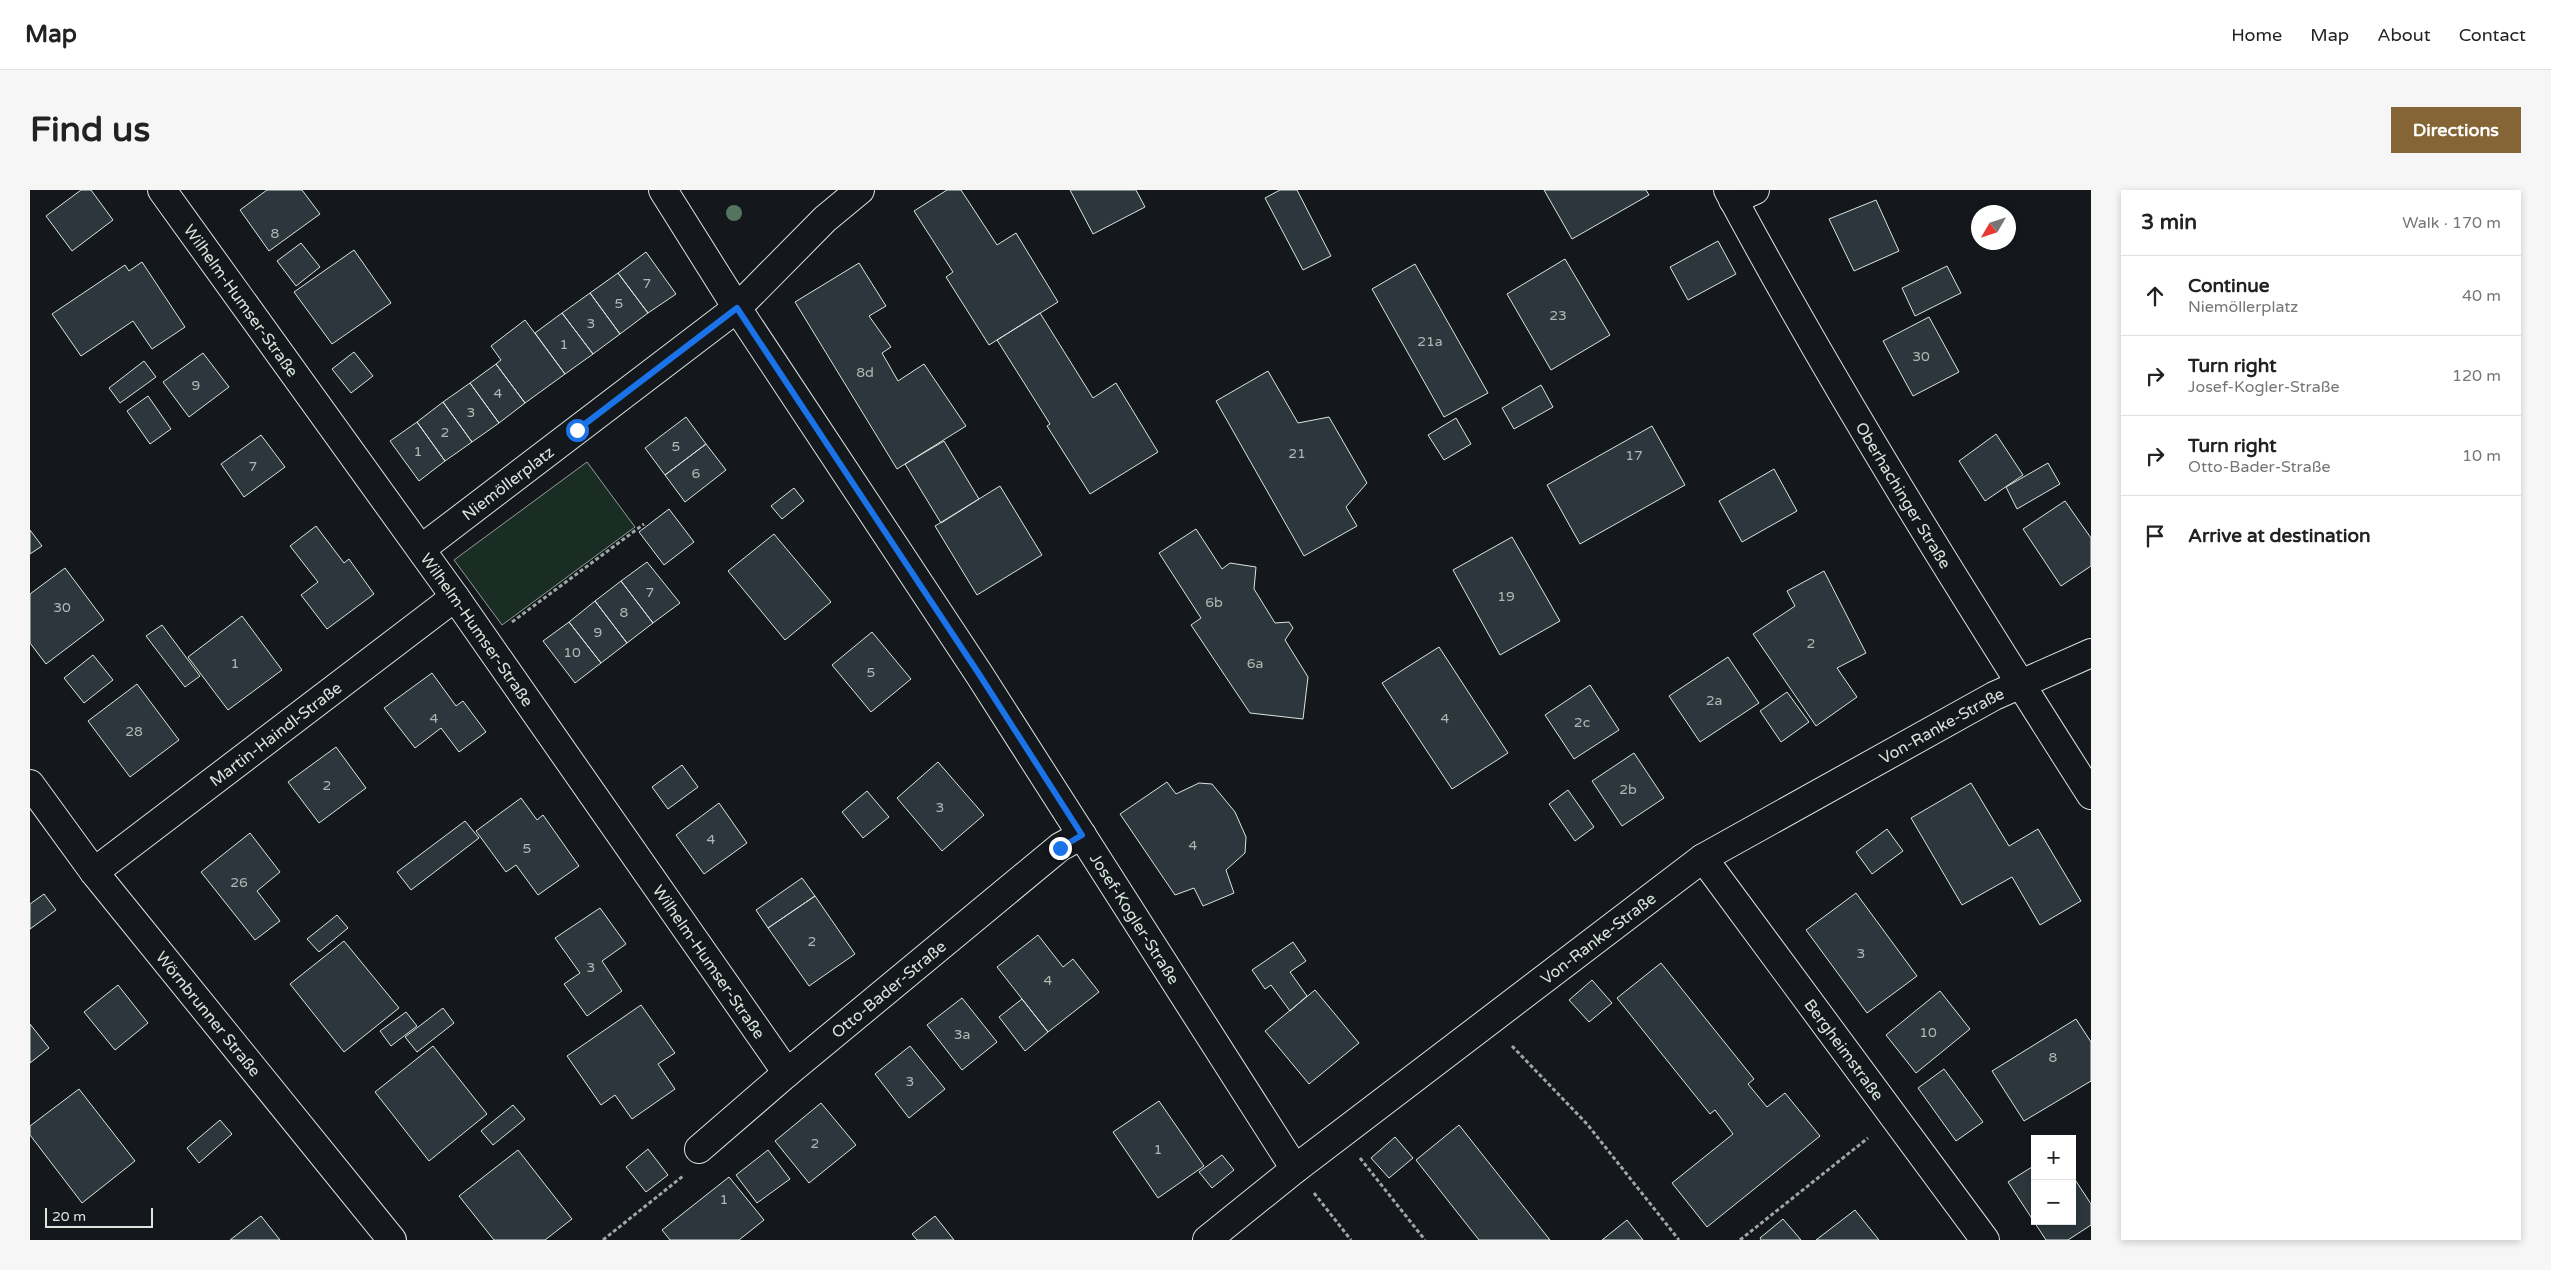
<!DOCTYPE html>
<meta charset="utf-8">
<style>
body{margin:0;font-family:"Varela Round",sans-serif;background:#f6f6f6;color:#222}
.controls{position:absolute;right:15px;bottom:15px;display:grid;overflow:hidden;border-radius:0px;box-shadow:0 2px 8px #0003}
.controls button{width:45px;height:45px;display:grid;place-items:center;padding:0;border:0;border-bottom:1px solid #e0e0e0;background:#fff;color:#222;font:25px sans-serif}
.compass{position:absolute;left:1941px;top:15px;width:45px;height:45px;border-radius:50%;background:#fff;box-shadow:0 2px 8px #0003;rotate:231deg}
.scale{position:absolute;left:15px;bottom:12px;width:108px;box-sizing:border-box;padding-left:5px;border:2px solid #d8e6dc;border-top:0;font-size:14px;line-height:18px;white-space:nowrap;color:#d8e6dc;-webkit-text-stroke:4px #14181c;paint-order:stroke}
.stop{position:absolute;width:15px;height:15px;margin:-11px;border:4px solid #1a73e8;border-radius:50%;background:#fff}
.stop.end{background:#1a73e8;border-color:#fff;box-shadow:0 1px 5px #0008}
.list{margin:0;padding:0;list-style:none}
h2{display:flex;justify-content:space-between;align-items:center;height:65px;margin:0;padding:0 20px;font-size:21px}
h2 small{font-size:16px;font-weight:400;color:#767676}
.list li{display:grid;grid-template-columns:32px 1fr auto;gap:15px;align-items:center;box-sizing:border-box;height:80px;padding:0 20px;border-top:1px solid #e0e0e0}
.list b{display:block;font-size:19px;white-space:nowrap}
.list p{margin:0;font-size:16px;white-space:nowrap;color:#767676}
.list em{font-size:16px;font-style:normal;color:#767676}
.icon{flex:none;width:28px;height:28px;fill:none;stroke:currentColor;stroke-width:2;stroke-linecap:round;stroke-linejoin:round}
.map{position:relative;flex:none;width:2061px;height:1050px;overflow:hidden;border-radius:0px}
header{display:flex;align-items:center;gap:30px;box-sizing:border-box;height:70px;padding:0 25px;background:#fff;border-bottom:1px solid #e0e0e0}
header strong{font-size:24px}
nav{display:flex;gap:28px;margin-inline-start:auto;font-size:18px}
.intro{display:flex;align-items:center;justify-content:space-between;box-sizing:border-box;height:120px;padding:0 30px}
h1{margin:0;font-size:35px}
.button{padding:12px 22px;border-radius:0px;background:#856535;color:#fff;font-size:18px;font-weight:700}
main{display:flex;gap:30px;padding:0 30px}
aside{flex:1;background:#fff;border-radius:0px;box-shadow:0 2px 8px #0003}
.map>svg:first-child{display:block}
.green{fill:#1a2d24;stroke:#939e99}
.building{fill:#2c363c;stroke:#d8e6dc}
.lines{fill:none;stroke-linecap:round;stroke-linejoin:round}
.street-casing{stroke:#d8e6dc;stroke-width:30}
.secondary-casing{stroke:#d8e6dc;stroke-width:30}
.path{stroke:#9da8a2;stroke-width:3;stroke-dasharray:4 2.5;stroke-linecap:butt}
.street{stroke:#14181c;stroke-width:28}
.secondary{stroke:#14181c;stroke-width:28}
.tree{fill:#55745f}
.route{stroke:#1a73e8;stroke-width:6}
.labels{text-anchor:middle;stroke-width:4;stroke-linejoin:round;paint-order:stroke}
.number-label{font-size:14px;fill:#adbab4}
.street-label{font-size:16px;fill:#d8e6dc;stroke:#14181c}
</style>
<header>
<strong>Map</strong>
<nav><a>Home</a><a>Map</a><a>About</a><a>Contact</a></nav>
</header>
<div class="intro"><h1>Find us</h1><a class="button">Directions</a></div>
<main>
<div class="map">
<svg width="2061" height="1050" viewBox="0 0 2061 1050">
<rect width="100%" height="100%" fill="#14181c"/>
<!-- green -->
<path class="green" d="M557,272L605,337L472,435L424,370Z"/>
<!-- building -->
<path class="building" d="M51,0H61L83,30L42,61L16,26Z
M237,0H272L290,24L239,61L210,20Z
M917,0H931L967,55L986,43L1028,112L959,155L916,87L923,82L884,21Z
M1040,0H1106L1115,17L1063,44Z
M1250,0H1267L1301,66L1273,80L1235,8Z
M1514,0H1616L1619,5L1542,49Z
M1846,10L1869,61L1824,81L1799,29Z
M1688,51L1706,84L1658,110L1640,77Z
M271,53L290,77L266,96L247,71Z
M324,60L361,113L302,154L264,102Z
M616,62L646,104L618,123L588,83Z
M1535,69L1580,145L1521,180L1477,104Z
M112,72L155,137L122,159L103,131L51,166L22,124L95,75L99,81Z
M829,73L856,116L839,126L861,157L852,163L868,191L894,174L936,236L867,279L765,112Z
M1385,74L1458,203L1414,227L1342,99Z
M1917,76L1931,103L1885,126L1872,98Z
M588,83L618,123L590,144L560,103Z
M560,103L590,144L563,164L532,123Z
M532,123L563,164L535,184L505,143Z
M1010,123L1063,208L1086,193L1128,262L1060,304L1017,236L1020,234L967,150Z
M1899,127L1929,182L1883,206L1853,151Z
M495,130L535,184L495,213L466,174L471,170L461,156Z
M324,162L343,186L321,203L302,179Z
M173,163L199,197L159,227L133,192Z
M114,171L126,187L90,213L79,198Z
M466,174L495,213L469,233L440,193Z
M1238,181L1268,233L1299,227L1337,293L1316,317L1327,336L1274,366L1186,211Z
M440,193L469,233L442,252L413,212Z
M1511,195L1523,217L1484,239L1472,218Z
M118,206L141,239L120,254L97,221Z
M413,212L442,252L415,271L387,232Z
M656,227L676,254L635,285L615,258Z
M1426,228L1441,254L1414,270L1398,245Z
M387,232L415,271L389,291L360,251Z
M1622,236L1655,295L1550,354L1517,295Z
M1966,244L1993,285L1955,311L1929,271Z
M231,245L255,277L214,307L191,274Z
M914,251L949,309L911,333L875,274Z
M676,254L696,280L655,312L635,285Z
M2018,273L2030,294L1987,319L1976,297Z
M1744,279L1767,321L1712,352L1689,311Z
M970,296L1012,365L947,405L905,336Z
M764,298L774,311L752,329L741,316Z
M2035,311L2061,348V376L2031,396L1993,339Z
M639,319L664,352L634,375L609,342Z
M286,336L314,373L319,369L344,404L297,439L271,405L288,392L260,356Z
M1166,339L1192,379L1200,373L1226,377L1224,399L1245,433L1259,432L1263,438L1255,450L1278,487L1273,529L1220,523L1161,435L1171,428L1129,363Z
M0,340L12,356L0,364Z
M744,344L801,412L755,450L698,381Z
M1482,347L1530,431L1470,465L1423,380Z
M617,372L650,413L623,433L591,391Z
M35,378L74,430L16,474L0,453V404Z
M1794,381L1836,463L1807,478L1827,507L1786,536L1723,444L1765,416L1757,401Z
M591,391L623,433L597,453L565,411Z
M565,411L597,453L571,473L539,432Z
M212,426L252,480L198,520L158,467Z
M539,432L571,473L545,493L513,451Z
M132,435L170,486L155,497L116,446Z
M842,442L881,489L841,522L802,475Z
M1409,457L1478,563L1422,599L1352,493Z
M63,465L83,490L54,513L34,488Z
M1698,467L1729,513L1670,552L1639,506Z
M402,483L426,516L433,511L456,542L429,562L411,538L385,558L354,518Z
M107,494L149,550L100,587L58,531Z
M1560,495L1589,540L1544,569L1515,525Z
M1757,502L1779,532L1751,552L1730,521Z
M306,557L336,598L289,633L258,592Z
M1604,563L1634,608L1592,636L1562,591Z
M908,572L954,625L912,661L867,608Z
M652,575L668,597L638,619L622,597Z
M1137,592L1146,604L1169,593L1182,594L1205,622L1216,647L1215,663L1196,680L1204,703L1173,716L1164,698L1145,705L1090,624Z
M1941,593L1979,656L2008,639L2051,711L2010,735L1982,687L1932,715L1881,628Z
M1538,600L1564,637L1545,651L1519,614Z
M837,601L859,627L833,648L812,622Z
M491,608L507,630L513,625L549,676L508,705L486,675L476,682L446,641Z
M689,613L717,653L674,684L646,645Z
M435,631L449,648L381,700L367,682Z
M1857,639L1873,661L1842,684L1826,662Z
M220,643L250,682L227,701L250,731L225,750L171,682Z
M772,688L785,706L738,738L726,720Z
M1826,703L1887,786L1837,823L1776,740Z
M14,704L26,720L0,739V714Z
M785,706L825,764L779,796L738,738Z
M570,718L596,754L572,771L592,801L557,826L534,794L550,783L525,748Z
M307,725L318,738L289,762L277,749Z
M1008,745L1033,777L1043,769L1069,802L1018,842L967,777Z
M314,751L369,818L314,862L260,794Z
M1263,752L1276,771L1260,782L1277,806L1260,821L1241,795L1235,799L1222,780Z
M1631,773L1724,889L1718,894L1737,917L1755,903L1790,946L1677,1037L1642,993L1703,944L1685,920L1680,924L1587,808Z
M1562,790L1582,813L1559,832L1539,810Z
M88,795L118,833L85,860L54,822Z
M1285,800L1329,853L1279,894L1235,841Z
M1910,801L1940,839L1886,883L1856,845Z
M932,808L967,852L932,880L897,835Z
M992,809L1018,842L995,861L969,827Z
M611,815L645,863L628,874L645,899L602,929L585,905L571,915L537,866Z
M413,818L424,833L387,862L375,847Z
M376,822L387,836L361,856L350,841Z
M2046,829L2061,852V891L1994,931L1962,881Z
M0,834L19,858L0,873Z
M403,856L457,924L399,971L345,902Z
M880,856L915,899L879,928L845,884Z
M1914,879L1953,932L1926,951L1888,898Z
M49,899L105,971L52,1013L0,945V936Z
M1129,911L1174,976L1128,1008L1083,942Z
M791,913L826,955L779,993L745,951Z
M483,915L495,929L463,955L451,941Z
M190,930L202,944L169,973L157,958Z
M1429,935L1520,1050H1449L1386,970Z
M1365,947L1383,968L1359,988L1341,968Z
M618,959L638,985L616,1002L596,977Z
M488,960L542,1029L515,1050H464L429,1006Z
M738,960L760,989L727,1013L706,985Z
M1192,965L1204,980L1182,998L1169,982Z
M2005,975V1031H2042V985L2061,1014V1035L2038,1050H2016L1978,992Z
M699,987L734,1030L709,1050H640L632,1040Z
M1825,1020L1849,1050H1786Z
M231,1026L250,1050H200Z
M905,1026L924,1050H887L882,1044Z
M1753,1029L1771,1050H1731L1730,1048Z
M1597,1030L1613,1050H1572Z"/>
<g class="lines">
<!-- street casing -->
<g class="street-casing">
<g id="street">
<path id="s1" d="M132,0L425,407L757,883"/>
<path id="s2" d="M633,0L707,118L949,484L1265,979"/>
<path d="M1703,10L1725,0"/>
<path id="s3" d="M391,359L707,118L795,29L830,0"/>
<path id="s4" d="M0,594L64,682L362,1050"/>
<path id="s5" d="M1673,668L1955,1050"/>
<path id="s6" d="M64,682L425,407"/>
<path id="s7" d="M669,959L757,883L1030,657L1052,645"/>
<path id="s8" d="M1177,1050L1265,979L1673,668L1964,506L2061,463"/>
</g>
</g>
<!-- secondary casing -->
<g class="secondary-casing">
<g id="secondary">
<path id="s9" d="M1698,0C1809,207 1935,407 2061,605"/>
</g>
</g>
<!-- path -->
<path class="path" d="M482,432L614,334
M1482,856L1557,934L1649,1050
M1330,968L1395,1050
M1284,1003L1321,1050
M573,1050L653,986
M1710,1050L1838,948"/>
<!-- street -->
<use href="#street" class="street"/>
<!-- secondary -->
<use href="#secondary" class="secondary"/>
</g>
<!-- trees -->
<circle class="tree" cx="704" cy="23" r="8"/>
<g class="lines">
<!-- route -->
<path class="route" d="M547,240L707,118L949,484L1052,645L1030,658"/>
</g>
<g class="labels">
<!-- number labels -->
<g class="number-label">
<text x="245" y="48">8</text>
<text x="617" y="98">7</text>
<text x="589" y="118">5</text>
<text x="1528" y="130">23</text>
<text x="561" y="138">3</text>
<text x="1400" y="156">21a</text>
<text x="534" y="159">1</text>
<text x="1891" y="171">30</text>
<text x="835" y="187">8d</text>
<text x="166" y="200">9</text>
<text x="468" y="208">4</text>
<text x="441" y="227">3</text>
<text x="415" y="247">2</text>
<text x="646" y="261">5</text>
<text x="388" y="266">1</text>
<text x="1267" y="268">21</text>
<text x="1604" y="270">17</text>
<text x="223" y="281">7</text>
<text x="666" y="288">6</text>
<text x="620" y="407">7</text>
<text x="1476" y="411">19</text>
<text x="1184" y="417">6b</text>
<text x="32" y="422">30</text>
<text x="594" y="427">8</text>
<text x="568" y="447">9</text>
<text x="1781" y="458">2</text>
<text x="542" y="467">10</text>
<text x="205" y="478">1</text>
<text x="1225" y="478">6a</text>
<text x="841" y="487">5</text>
<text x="1684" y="515">2a</text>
<text x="404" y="533">4</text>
<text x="1415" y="533">4</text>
<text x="1552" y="537">2c</text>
<text x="104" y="546">28</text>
<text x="297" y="600">2</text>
<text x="1598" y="604">2b</text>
<text x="910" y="622">3</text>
<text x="681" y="654">4</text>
<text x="1163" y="660">4</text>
<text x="497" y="663">5</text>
<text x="209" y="697">26</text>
<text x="782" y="756">2</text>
<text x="1831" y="768">3</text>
<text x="561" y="782">3</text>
<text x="1018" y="795">4</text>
<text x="1898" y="847">10</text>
<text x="932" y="849">3a</text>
<text x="2023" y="872">8</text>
<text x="880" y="896">3</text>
<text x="785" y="958">2</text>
<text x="1128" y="964">1</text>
<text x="694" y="1014">1</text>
</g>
<!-- street labels -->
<g class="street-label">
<text dy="6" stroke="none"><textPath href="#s1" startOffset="136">Wilhelm-Humser-Straße</textPath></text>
<text dy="6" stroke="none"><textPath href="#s3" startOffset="109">Niemöllerplatz</textPath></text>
<text dy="6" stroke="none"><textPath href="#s9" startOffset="352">Oberhachinger Straße</textPath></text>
<text dy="6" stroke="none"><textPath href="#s1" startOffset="541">Wilhelm-Humser-Straße</textPath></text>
<text dy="6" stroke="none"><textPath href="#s8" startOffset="899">Von-Ranke-Straße</textPath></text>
<text dy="6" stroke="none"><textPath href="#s6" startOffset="228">Martin-Haindl-Straße</textPath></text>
<text dy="6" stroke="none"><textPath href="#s2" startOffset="868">Josef-Kogler-Straße</textPath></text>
<text dy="6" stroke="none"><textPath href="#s8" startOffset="494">Von-Ranke-Straße</textPath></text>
<text dy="6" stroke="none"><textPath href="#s1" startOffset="946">Wilhelm-Humser-Straße</textPath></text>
<text dy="6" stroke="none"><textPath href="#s7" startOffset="248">Otto-Bader-Straße</textPath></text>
<text dy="6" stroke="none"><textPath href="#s4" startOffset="291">Wörnbrunner Straße</textPath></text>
<text dy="6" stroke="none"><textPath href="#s5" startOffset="238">Bergheimstraße</textPath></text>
</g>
</g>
</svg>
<div class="controls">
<button>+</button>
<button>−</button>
</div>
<svg class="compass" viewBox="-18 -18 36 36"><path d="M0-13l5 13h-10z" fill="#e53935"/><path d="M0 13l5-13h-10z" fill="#767676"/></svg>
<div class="scale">20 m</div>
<div class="stop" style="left:547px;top:240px"></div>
<div class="stop end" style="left:1030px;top:658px"></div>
</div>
<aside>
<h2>3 min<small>Walk · 170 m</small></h2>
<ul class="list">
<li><svg class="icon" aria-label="ahead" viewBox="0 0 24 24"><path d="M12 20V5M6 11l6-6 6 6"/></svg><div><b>Continue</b><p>Niemöllerplatz</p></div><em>40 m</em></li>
<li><svg class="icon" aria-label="right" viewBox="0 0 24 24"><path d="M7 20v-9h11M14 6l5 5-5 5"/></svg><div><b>Turn right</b><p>Josef-Kogler-Straße</p></div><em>120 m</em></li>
<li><svg class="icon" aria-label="right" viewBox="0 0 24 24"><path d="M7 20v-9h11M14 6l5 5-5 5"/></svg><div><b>Turn right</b><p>Otto-Bader-Straße</p></div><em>10 m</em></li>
<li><svg class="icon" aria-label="arrive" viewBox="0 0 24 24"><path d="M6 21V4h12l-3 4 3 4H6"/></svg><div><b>Arrive at destination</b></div></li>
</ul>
</aside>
</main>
